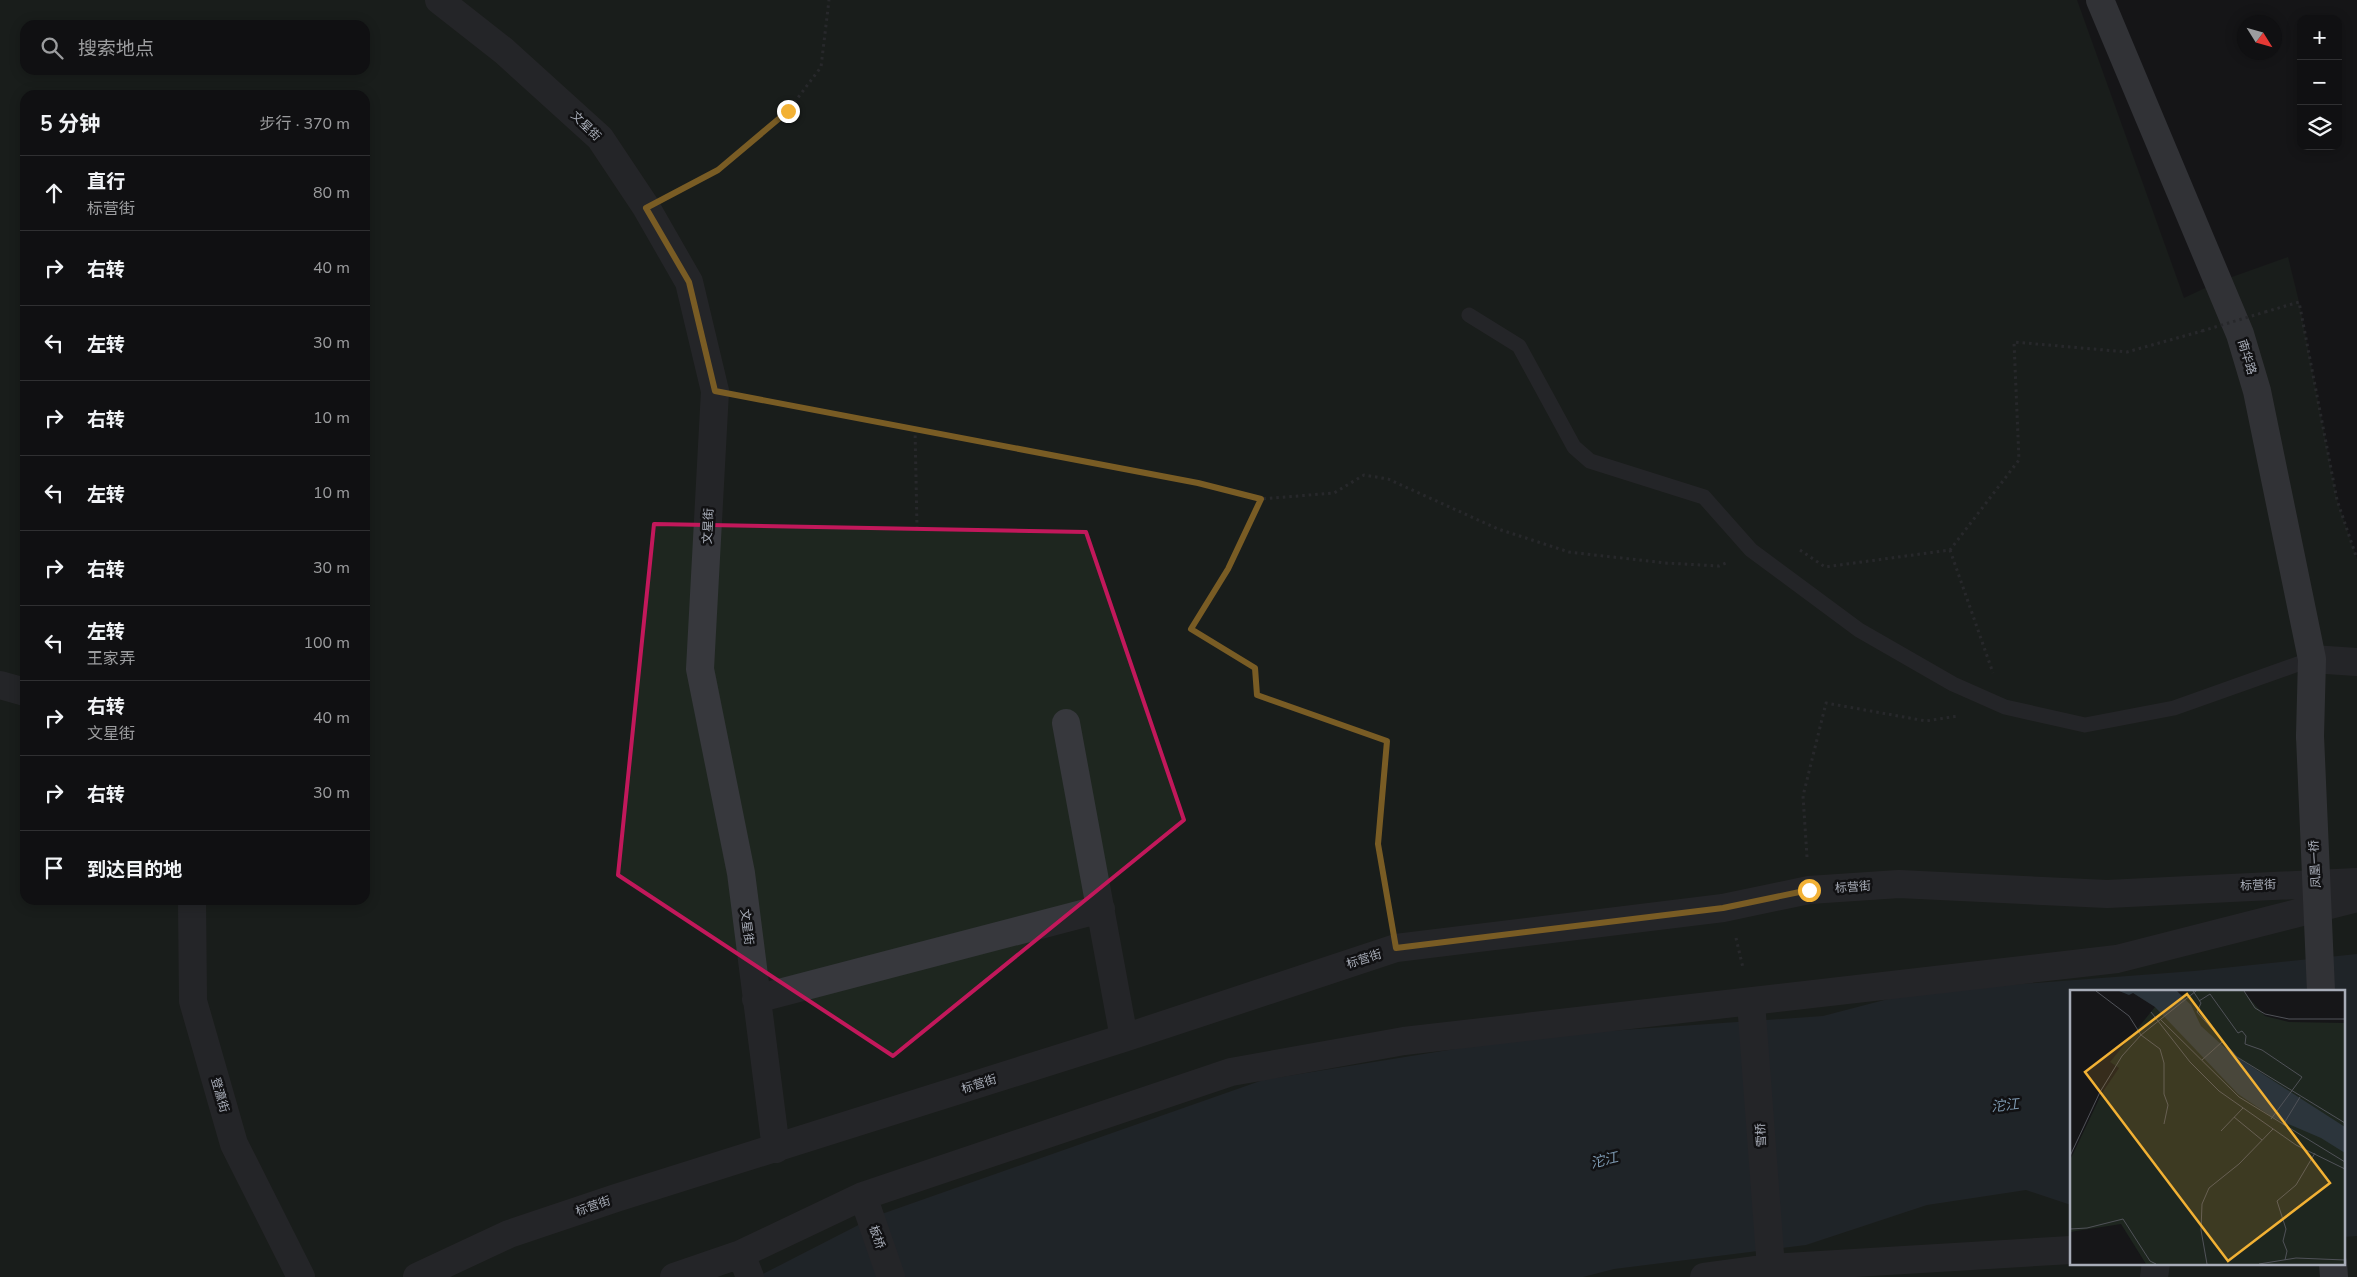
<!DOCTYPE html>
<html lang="zh">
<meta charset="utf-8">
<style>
body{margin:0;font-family:"Nunito Sans","Noto Sans SC",sans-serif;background:#19191b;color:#f1f3f6}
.controls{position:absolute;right:15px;top:15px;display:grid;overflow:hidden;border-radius:10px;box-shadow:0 2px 12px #0003}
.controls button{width:45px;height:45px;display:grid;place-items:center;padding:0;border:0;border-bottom:1px solid #303032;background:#101012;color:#f1f3f6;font:25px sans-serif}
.compass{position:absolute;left:2237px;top:15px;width:45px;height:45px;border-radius:50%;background:#101012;box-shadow:0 2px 12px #0003;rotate:127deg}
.stop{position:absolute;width:15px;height:15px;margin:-11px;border:4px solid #f2b134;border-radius:50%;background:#fff}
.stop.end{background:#f2b134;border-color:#fff;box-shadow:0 1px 5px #0008}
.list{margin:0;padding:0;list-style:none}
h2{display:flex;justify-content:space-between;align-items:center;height:65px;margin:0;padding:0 20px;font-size:21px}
h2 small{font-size:16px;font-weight:400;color:#9c9d9f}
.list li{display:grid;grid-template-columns:32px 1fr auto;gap:15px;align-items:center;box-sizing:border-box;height:75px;padding:0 20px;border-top:1px solid #303032}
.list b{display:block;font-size:19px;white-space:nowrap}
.list p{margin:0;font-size:16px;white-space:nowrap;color:#9c9d9f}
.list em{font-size:16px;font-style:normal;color:#9c9d9f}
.icon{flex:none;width:28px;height:28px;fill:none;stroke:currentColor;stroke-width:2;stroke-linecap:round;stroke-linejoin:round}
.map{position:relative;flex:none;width:2357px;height:1277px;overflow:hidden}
.search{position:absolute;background:#101012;box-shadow:0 2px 12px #0003;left:20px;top:20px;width:350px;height:55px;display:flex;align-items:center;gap:12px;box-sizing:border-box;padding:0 18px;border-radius:15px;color:#9c9d9f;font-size:19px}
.panel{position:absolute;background:#101012;box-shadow:0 2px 12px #0003;left:20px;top:90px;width:350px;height:815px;border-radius:15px}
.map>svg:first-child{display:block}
.green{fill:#1e261f;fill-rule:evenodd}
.water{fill:#2c353c}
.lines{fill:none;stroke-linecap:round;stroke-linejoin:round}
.path{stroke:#3d3f44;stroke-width:3;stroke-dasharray:2.5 4;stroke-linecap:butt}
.lane{stroke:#37383d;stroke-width:15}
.street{stroke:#37383d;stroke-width:28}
.primary{stroke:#53555c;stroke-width:28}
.path-bridge{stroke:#3d3f44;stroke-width:3;stroke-dasharray:2.5 4;stroke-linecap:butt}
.primary-bridge{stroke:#53555c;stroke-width:28}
.route{stroke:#f2b134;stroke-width:6}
.marked{fill:none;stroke:#c2185b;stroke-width:4;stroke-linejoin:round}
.labels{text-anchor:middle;stroke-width:5;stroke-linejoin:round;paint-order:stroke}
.street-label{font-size:12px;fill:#a8adb8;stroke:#111113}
.water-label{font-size:14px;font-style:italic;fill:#7f9bb3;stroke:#111113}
.inset-road{fill:none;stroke:#505258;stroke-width:1}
.view{fill:#f2b134;fill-opacity:0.15;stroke:#f2b134;stroke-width:2.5}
.inset-edge{fill:none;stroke:#a8adb8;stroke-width:2.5}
</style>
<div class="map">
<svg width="2357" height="1277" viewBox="0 0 2357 1277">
<rect width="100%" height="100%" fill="#161618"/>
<!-- green -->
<path class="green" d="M0,0H2077L2184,298L2218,282L2288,257L2299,302L2337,500L2357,559V1277H0ZM25,25H365V70H25ZM25,95H365V900H25ZM2071,991H2343V1263H2071Z"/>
<!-- water -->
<path class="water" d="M2357,954V1236L2343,1237V991H2071V1205L2026,1190L1927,1205L1806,1245L1614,1269L1583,1277H757L876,1216L1263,1080L1536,1036L1823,1016L1915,992L2194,971Z"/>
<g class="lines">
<!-- path -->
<path class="path" d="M676,192L718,170L788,111L821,67L829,0
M2265,312L2299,302L2337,500L2357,559
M747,397L1198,483L1261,499L1334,493L1364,475L1388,479L1498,529L1569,552L1665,563L1719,566L1726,563
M915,429L917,527
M1261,499L1228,569L1191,629L1255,668L1257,695L1387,741L1378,844L1390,916
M1800,550L1825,567L1950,550L2019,460L2014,342L2127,352L2202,331V332
M1950,550L1993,673
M1807,857L1803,796L1826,703L1926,721L1958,716
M1736,938L1743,968"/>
<!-- lane -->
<path class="lane" d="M1469,315L1519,346L1574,447L1590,461L1704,497L1751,550L1859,630L1953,684L2005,707L2085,725L2174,708L2312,659"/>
<!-- street -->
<path class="street" d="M439,0L504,51L600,138L646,207L689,282L715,391L700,669L741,873L776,1149
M2312,659L2357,662
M0,685L25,692
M1066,723L1124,1038
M192,900L193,1001L234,1144L301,1277
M756,999L1101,909
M1751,1002L1771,1268
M863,1196L891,1277
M741,1254L750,1277
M417,1277L509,1234L616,1198L1124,1038L1396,948L1723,908L1809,890L1899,884L2107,894L2357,882
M674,1277L741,1254L863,1196L1231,1072L1404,1041L2117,959L2357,898
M1704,1277L1771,1268L2071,1250
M2154,1277L2156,1263"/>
<!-- primary -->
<path class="primary" d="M2100,0L2240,334L2257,391L2312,659L2310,736
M2333,1263L2334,1277"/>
<!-- path-bridge -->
<path class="path-bridge" d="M2202,331L2265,312"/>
<!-- primary-bridge -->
<path class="primary-bridge" d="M2310,736L2321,991"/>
</g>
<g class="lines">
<!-- route -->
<path class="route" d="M788,111L718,170L646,208L689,282L715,391L1198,483L1261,499L1228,569L1191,629L1255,668L1257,695L1387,741L1378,844L1396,948L1723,908L1809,890"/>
</g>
<!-- marked area -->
<path d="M0 0H2357V1277H0ZM654,524L1086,532L1184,820L893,1056L618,875Z" fill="#161618" fill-opacity=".55" fill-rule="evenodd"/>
<path class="marked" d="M654,524L1086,532L1184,820L893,1056L618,875Z"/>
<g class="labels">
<!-- street labels -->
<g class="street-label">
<text transform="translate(586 126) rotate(44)" y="4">文星街</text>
<text transform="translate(2247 357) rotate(73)" y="4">南华路</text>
<text transform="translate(708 526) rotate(-87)" y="4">文星街</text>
<text transform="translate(2315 864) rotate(-93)" y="4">凤凰一桥</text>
<text transform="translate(2258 885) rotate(-2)" y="4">标营街</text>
<text transform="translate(1853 887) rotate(-4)" y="4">标营街</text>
<text transform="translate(747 927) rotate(83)" y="4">文星街</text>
<text transform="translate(1364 959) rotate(-18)" y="4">标营街</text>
<text transform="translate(979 1084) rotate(-18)" y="4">标营街</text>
<text transform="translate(220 1095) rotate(74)" y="4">登瀛街</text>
<text transform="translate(1761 1135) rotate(-94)" y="4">雪桥</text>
<text transform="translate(593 1206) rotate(-19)" y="4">标营街</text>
<text transform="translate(877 1237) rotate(71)" y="4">板桥</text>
</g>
<!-- water labels -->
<g class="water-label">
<text transform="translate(2005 1105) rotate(-6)" y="5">沱江</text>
<text transform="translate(1604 1160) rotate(-14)" y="5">沱江</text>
</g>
</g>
<!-- overview -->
<g transform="translate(2070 990)">
<rect width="275" height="275" fill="#161618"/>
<path d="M120,1H173L195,26L219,32L275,33V274H76L51,234L0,242V170L32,103L49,78L40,72L85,17Z" fill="#1e261f"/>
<path d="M49,1H107L121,15L131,36L162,64L275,137V163L251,148L202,127L168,104L85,17L63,3L59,5Z" fill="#2c353c"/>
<path class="inset-road" d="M26,1L59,26L71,45L90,59L94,73V104L98,115L94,134M123,1L131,13L127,22L167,67L275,133M174,1L185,18L195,24L219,29H275M129,11L140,4L168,43L172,41L176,46L175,54L192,60L232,87L201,129M81,22L120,72L149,101L226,155L275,179M90,29L169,107L275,172M132,70L152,52M164,127L192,150M213,135L230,107M151,141L173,118M0,166L30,102L52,66L71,45L126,1M0,239L17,238L53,229L80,271L86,274M215,270L217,261L213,251L216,239L207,211L226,195L245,163M137,274L131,240L132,214L139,198L169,174L203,139M189,274L226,268L275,270"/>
<path class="view" d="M117,4L260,193L158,271L15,82Z"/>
<rect width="275" height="275" class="inset-edge"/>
</g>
</svg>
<div class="controls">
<button>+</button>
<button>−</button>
<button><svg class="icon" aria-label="layers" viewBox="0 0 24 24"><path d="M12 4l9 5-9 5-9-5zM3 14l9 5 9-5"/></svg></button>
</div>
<svg class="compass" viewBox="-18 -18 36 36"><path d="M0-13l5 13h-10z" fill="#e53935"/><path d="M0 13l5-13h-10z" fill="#9c9d9f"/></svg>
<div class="stop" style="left:1809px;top:890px"></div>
<div class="stop end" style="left:788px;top:111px"></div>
<div class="search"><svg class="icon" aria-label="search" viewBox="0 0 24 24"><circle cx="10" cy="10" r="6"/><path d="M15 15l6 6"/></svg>搜索地点</div>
<section class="panel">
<h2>5 分钟<small>步行 · 370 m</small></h2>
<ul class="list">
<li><svg class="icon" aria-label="ahead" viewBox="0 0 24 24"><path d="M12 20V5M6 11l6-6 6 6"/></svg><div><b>直行</b><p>标营街</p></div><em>80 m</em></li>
<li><svg class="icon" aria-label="right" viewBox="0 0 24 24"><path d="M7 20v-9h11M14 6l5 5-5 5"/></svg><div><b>右转</b></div><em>40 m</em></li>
<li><svg class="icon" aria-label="left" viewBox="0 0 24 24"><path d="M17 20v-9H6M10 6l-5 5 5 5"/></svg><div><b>左转</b></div><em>30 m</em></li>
<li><svg class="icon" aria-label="right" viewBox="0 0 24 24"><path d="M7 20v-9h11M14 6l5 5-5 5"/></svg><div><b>右转</b></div><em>10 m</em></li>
<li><svg class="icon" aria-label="left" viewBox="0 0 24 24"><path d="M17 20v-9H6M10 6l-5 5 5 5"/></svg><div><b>左转</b></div><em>10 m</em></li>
<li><svg class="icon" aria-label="right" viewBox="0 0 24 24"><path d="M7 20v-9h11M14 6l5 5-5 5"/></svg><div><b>右转</b></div><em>30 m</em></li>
<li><svg class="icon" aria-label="left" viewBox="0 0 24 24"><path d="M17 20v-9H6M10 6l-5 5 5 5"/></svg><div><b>左转</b><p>王家弄</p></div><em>100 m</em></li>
<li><svg class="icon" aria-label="right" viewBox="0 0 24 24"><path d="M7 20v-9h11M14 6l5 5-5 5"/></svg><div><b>右转</b><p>文星街</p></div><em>40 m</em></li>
<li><svg class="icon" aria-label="right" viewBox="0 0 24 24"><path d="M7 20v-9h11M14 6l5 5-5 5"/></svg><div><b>右转</b></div><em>30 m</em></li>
<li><svg class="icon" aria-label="arrive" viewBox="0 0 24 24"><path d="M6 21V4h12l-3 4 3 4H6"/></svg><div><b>到达目的地</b></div></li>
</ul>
</section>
</div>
